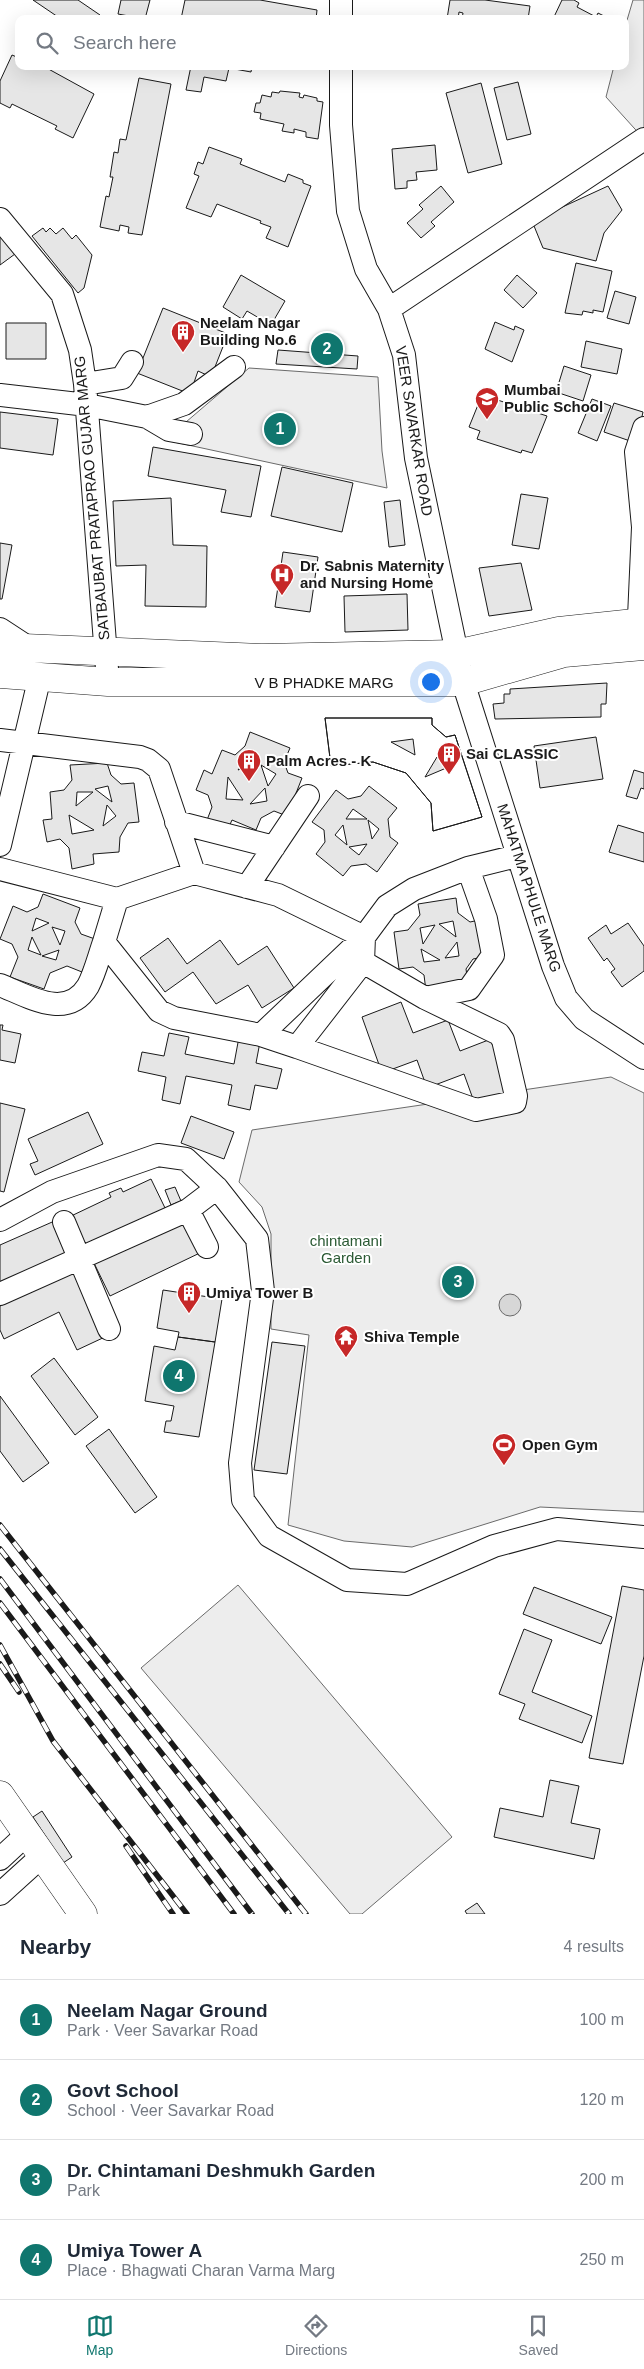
<!DOCTYPE html>
<meta charset="utf-8">
<style>
body{margin:0;font-family:Helvetica,sans-serif;background:#f2f2f3;color:#1f2937}
.you{position:absolute;left:430px;top:681px;width:18px;height:18px;margin:-12px;border:4px solid #fff;border-radius:50%;background:#1a73e8;box-shadow:0 0 0 8px #1a73e833}
.badge{display:grid;place-items:center;width:32px;height:32px;border-radius:50%;background:#0f766e;color:#fff;font-size:16px;font-weight:700}
.pin{position:absolute;translate:-50% -50%;border:2px solid #fff;box-shadow:0 1px 5px #0006}
.list{margin:0;padding:0;list-style:none}
h2{display:flex;justify-content:space-between;align-items:center;height:65px;margin:0;padding:0 20px;font-size:21px}
h2 small{font-size:16px;font-weight:400;color:#747a83}
.list li{display:grid;grid-template-columns:32px 1fr auto;gap:15px;align-items:center;box-sizing:border-box;height:80px;padding:0 20px;border-top:1px solid #e0e1e3}
.list b{display:block;font-size:19px;white-space:nowrap}
.list p{margin:0;font-size:16px;white-space:nowrap;color:#747a83}
.list em{font-size:16px;font-style:normal;color:#747a83}
.icon{flex:none;width:28px;height:28px;fill:none;stroke:currentColor;stroke-width:2;stroke-linecap:round;stroke-linejoin:round}
.map{position:relative;flex:none;width:644px;height:1914px;overflow:hidden}
.search{position:absolute;background:#fff;box-shadow:0 5px 20px #0002;left:15px;right:15px;top:15px;height:55px;display:flex;align-items:center;gap:12px;box-sizing:border-box;padding:0 18px;border-radius:10px;color:#747a83;font-size:19px}
.sheet{height:385px;background:#fff}
nav{display:flex;justify-content:space-around;align-items:center;box-sizing:border-box;height:70px;border-top:1px solid #e0e1e3;background:#fff;font-size:14px;color:#747a83}
nav a{display:grid;justify-items:center;gap:2px}
nav .on{color:#0f766e}
.map>svg:first-child{display:block}
.green{fill:#ededed;stroke:#6a6a6a}
.water{fill:#d7d7d7;stroke:#6a6a6a}
.building{fill:#e6e6e6;stroke:#1a1a1a;fill-rule:evenodd}
.lines{fill:none;stroke-linecap:round;stroke-linejoin:round}
.minor-casing{stroke:#1a1a1a;stroke-width:24}
.major-casing{stroke:#1a1a1a;stroke-width:29}
.minor{stroke:#fff;stroke-width:22}
.major{stroke:#fff;stroke-width:28}
.rail-casing{stroke:#1a1a1a;stroke-width:5.5}
.rail{stroke:#fff;stroke-width:4;stroke-dasharray:11;stroke-linecap:butt}
.labels{text-anchor:middle;stroke-width:4;stroke-linejoin:round;paint-order:stroke}
.poi-label{font-size:15px;font-weight:bold;fill:#1a1a1a;stroke:#fff;text-anchor:start}
.street-label{font-size:15px;fill:#1a1a1a;stroke:#fff}
.park-label{font-size:15px;fill:#2b5a34;stroke:#fff}
</style>
<div class="map">
<svg width="644" height="1914" viewBox="0 0 644 1914">
<rect width="100%" height="100%" fill="#fff"/>
<!-- green -->
<path class="green" d="M633,0H644V139L606,97L614,66H625V27Z
M249,368L378,377L382,451L387,488L165,440Z
M611,1077L644,1093V1512L540,1507L412,1547L344,1541L288,1525L309,1335L271,1329V1234L262,1207L239,1182L252,1130Z
M238,1585L452,1837L362,1914H350L141,1668Z"/>
<!-- water -->
<path class="water" d="M499 1305a11 11 0 1 1 22 0a11 11 0 1 1-22 0Z"/>
<!-- building -->
<path class="building" d="M33,0H78L100,15L97,19H61Z
M121,0H150L145,19L118,14Z
M185,0H260L317,10L316,19H181Z
M450,0H485L530,6L528,19H462L463,13L459,12L458,19H447Z
M562,0H574L579,3L577,7L596,17L598,13L610,19H553Z
M12,55L19,58V66H43L94,94L73,138L55,129L57,126L12,104L10,108L0,103V81Z
M191,66H252L251,72L229,68L226,81L204,77L201,92L186,90Z
M139,78L171,84L142,235L128,233L129,227L120,225L119,231L100,227L106,196L109,197L113,177H110L114,152L118,153L120,139L126,140Z
M518,82L531,134L507,140L494,88Z
M481,83L502,164L468,173L446,93Z
M280,91L300,93L299,97L303,98L304,95L317,98V101L323,102L318,139L306,137V132L294,129V133L282,131L284,124L260,119L261,113L254,112L256,103H260L262,95L271,97L272,92L279,93Z
M435,145L437,170L416,172L417,180L407,181V188L395,189L392,149Z
M209,147L242,159L240,164L285,182L288,174L303,180V183L311,186L288,247L266,238L271,227L260,223L261,221L217,204L211,217L186,208L199,176L194,174L198,162L203,164Z
M441,186L454,202L431,222L435,226L421,238L407,223L423,209L419,205Z
M608,186L622,210L604,233L596,261L543,248L532,221Z
M43,228L46,232L50,228L56,234L63,228L72,239L76,235L92,255L84,288L78,293L32,236Z
M0,234L15,254L0,265Z
M576,263L612,271L603,312L593,310V313L583,311L582,315L565,313Z
M241,275L285,301L271,325L247,311L242,319L223,307Z
M517,275L537,293L523,308L504,290Z
M615,291L636,297L629,324L607,318Z
M163,308L228,334L211,377L198,371L190,394L137,373Z
M495,322L514,330L515,326L524,330L512,362L485,349Z
M6,323H46V359H6Z
M586,341L622,349L617,374L581,367Z
M278,350L358,356L357,369L276,364Z
M564,366L591,375L583,401L556,392Z
M482,395L547,416L532,453L522,450L521,453L477,439L480,431L469,427Z
M592,399L611,406L597,441L578,433Z
M614,403L643,412L636,443L604,432Z
M0,412L58,419L53,455L0,448Z
M153,447L261,466L251,517L221,512L226,490L148,476Z
M282,467L353,483L342,532L271,516Z
M521,494L548,498L539,549L512,545Z
M171,498L173,545L207,546L206,607L145,606L146,565L116,566L113,501Z
M400,500L405,545L389,547L384,502Z
M0,543L12,545L2,599H0Z
M283,552L318,557L310,612L275,607Z
M521,563L532,610L489,616L479,568Z
M407,594L408,630L345,632L344,596Z
M607,683L606,704H601V717L495,719L493,704L504,703V694H510V689Z
M325,718H432V725L446,737L455,735L482,817L433,831L431,803L406,773L373,762L331,766ZM413,739L415,755L391,742ZM437,757L451,766L425,777Z
M325,718H432V725L446,737L455,735L482,817L433,831L431,803L406,773L373,762L331,766Z
M250,732L290,748L284,762L288,773L302,778L287,816L274,811L261,818L256,830L232,820L228,829L207,820L212,807L208,795L196,790L204,770L212,774L222,750L235,755L245,746ZM248,757L256,763L238,770ZM261,765L276,774L268,786ZM228,777L243,800L226,799ZM265,788L267,801L250,804Z
M596,737L603,779L540,788L534,746Z
M107,763L111,775L121,784L134,783L139,822L128,823L120,837L119,852L93,854L94,864L72,869L69,848L60,839L47,842L43,820L52,819L50,792L64,790L72,780L70,765ZM108,786L112,802L95,789ZM77,792H93L76,806ZM107,805L116,816L103,826ZM69,815L94,830L72,834Z
M634,770L644,773V789L641,788L637,799L626,796Z
M369,786L397,808L388,819L390,837L398,843L377,872L366,864L351,866L343,876L316,854L325,842L324,830L312,822L336,790L348,799L361,796ZM353,809L367,819H346ZM368,820L379,829L372,839ZM343,825L347,845L335,835ZM367,844L359,855L349,847Z
M618,825L644,833V862L609,852Z
M43,894L80,908L75,922L81,934L95,939L82,972L67,966L50,973L44,989L10,977L18,957L12,944L0,939L13,906L27,912L38,907ZM36,918L49,923L32,931ZM52,927L65,931L60,945ZM32,937L41,955L28,950ZM59,950L56,960L42,956Z
M456,898L458,913L470,922L484,919L489,956L473,959L466,969L468,983L426,991L424,975L413,967L399,969L394,932L408,930L420,915L418,904ZM453,921L456,937L439,924ZM435,925L423,944L420,928ZM457,942L459,956L445,958ZM421,949L440,960L424,962Z
M628,923L644,946V971L622,987L611,972L615,969L607,958L604,961L588,938L606,925L611,934Z
M168,938L187,964L220,940L238,965L267,946L294,988L262,1008L248,985L216,1004L193,972L165,992L140,958Z
M401,1002L413,1033L448,1020L460,1051L491,1039L512,1096L477,1110L464,1074L427,1088L417,1060L382,1073L362,1017Z
M0,1025H3L2,1030L21,1034L15,1063L0,1060Z
M169,1033L189,1037L185,1054L234,1064L239,1037L260,1042L256,1063L282,1069L277,1089L255,1085L250,1110L228,1105L232,1085L186,1076L180,1104L162,1100L166,1077L138,1071L142,1052L164,1056Z
M0,1103L25,1109L4,1192L0,1191Z
M88,1112L103,1144L35,1175L30,1164L38,1161L28,1139Z
M191,1116L234,1132L224,1159L181,1143Z
M151,1179L166,1210L83,1247L69,1217L111,1197L109,1193L121,1188L123,1192Z
M175,1187L181,1201L171,1205L165,1190Z
M188,1218L204,1251L110,1296L94,1263Z
M59,1219L73,1251L0,1283V1245Z
M75,1269L107,1336L77,1350L59,1312L4,1339L0,1330V1306Z
M163,1290L222,1299L215,1342L178,1337L179,1332L157,1328Z
M178,1337L215,1342L199,1437L164,1432L166,1421H171L174,1406L145,1401L154,1346L175,1350Z
M272,1342L305,1346L287,1474L254,1470Z
M54,1358L98,1417L75,1435L31,1376Z
M0,1396L49,1463L23,1482L0,1451Z
M109,1429L157,1497L135,1513L86,1446Z
M622,1586L644,1590V1656L623,1764L589,1758Z
M534,1587L612,1617L601,1644L523,1614Z
M524,1629L552,1640L532,1692L592,1716L582,1743L519,1719L525,1704L499,1694Z
M550,1780L579,1786L571,1823L600,1829L594,1859L494,1837L500,1808L543,1817Z
M42,1811L72,1857L63,1863L33,1817Z
M477,1903L485,1914H467L465,1911Z"/>
<g class="lines">
<!-- minor casing -->
<g class="minor-casing">
<path id="minor" d="M341,19V0
M341,66V125L348,211L366,269L389,309L404,355L416,458L463,682L553,966L566,998L584,1019L644,1058
M0,219L62,294L80,350L85,384L108,682
M389,309L644,139
M85,384L122,378L132,362
M0,395L87,405L147,417L169,430L191,434
M147,417L184,404L234,367
M0,629L29,648
M638,640L643,527L636,452L644,428
M0,740L140,757L148,760L159,769L194,873
M176,822L274,847
M0,845L40,676
M0,869L117,899L104,942L159,1011L174,1018L261,1035L364,937L387,906L414,889L468,868L517,856
M247,887L308,796
M117,899L194,873L278,895L364,937
M0,985C28,996 67,1021 88,986C95,973 99,956 104,942
M425,998L469,989L493,955L486,919L468,868
M261,1035L297,1047L363,962
M297,1047L476,1110L515,1102L516,1096L503,1040L499,1034L425,998L363,962L364,937
M188,1210L207,1247
M0,1220L52,1192L158,1155L186,1159L217,1188L257,1239L263,1291L240,1463L243,1500L269,1536L347,1580L407,1584L494,1546L557,1529L644,1537
M64,1222L109,1329
M0,1294L188,1210L217,1188
M0,1859L27,1834
M0,1894L42,1856"/>
</g>
<!-- major casing -->
<g class="major-casing">
<path id="major" d="M0,647L262,658L456,654L559,631L644,622
M0,674L108,682H463L564,653L644,646
M0,1795L83,1914"/>
</g>
<!-- minor -->
<use href="#minor" class="minor"/>
<!-- major -->
<use href="#major" class="major"/>
<!-- rail casing -->
<g class="rail-casing">
<path id="rail" d="M0,1525L306,1914
M0,1549L289,1914
M0,1579L252,1914
M0,1603L234,1914
M0,1645L53,1741L187,1914
M0,1664L19,1692
M126,1846L173,1914"/>
</g>
<!-- rail -->
<use href="#rail" class="rail"/>
</g>
<!-- icons -->
<defs>
<g id="building-pin" transform="scale(1.25)"><path d="M0 17L-7.5 6A9.5 9.5 0 1 1 7.5 6Z" fill="#c62828" stroke="#fff"/><path d="M-4-6H4V6H1V3H-1V6H-4ZM-2.5-4.3h1.7v1.8h-1.7ZM.8-4.3h1.7v1.8H.8ZM-2.5-1h1.7V.8h-1.7ZM.8-1h1.7V.8H.8Z" fill="#fff"/></g>
<g id="school-pin" transform="scale(1.25)"><path d="M0 17L-7.5 6A9.5 9.5 0 1 1 7.5 6Z" fill="#c62828" stroke="#fff"/><path d="M0-5L7-2L0 1L-7-2ZM-4 1L0 2.5L4 1V4Q0 6-4 4Z" fill="#fff"/></g>
<g id="hospital-pin" transform="scale(1.25)"><path d="M0 17L-7.5 6A9.5 9.5 0 1 1 7.5 6Z" fill="#c62828" stroke="#fff"/><path d="M-5-5h3v3.5h4V-5h3V5h-3V1.5h-4V5h-3Z" fill="#fff"/></g>
<g id="temple-pin" transform="scale(1.25)"><path d="M0 17L-7.5 6A9.5 9.5 0 1 1 7.5 6Z" fill="#c62828" stroke="#fff"/><path d="M0-6L5-2H3V0L6.5 2.5H4V6H1.5V3h-3V6H-4V2.5H-6.5L-3 0V-2H-5Z" fill="#fff"/></g>
<g id="stadium-pin" transform="scale(1.25)"><path d="M0 17L-7.5 6A9.5 9.5 0 1 1 7.5 6Z" fill="#c62828" stroke="#fff"/><path d="M0-5a6.5 5 0 1 0 0 10a6.5 5 0 1 0 0-10ZM-3.5-1.8h7v3.6h-7Z" fill="#fff"/></g>
</defs>
<g fill-rule="evenodd">
<use href="#building-pin" x="183" y="332"/>
<use href="#school-pin" x="487" y="399"/>
<use href="#hospital-pin" x="282" y="575"/>
<use href="#building-pin" x="449" y="754"/>
<use href="#building-pin" x="249" y="761"/>
<use href="#building-pin" x="189" y="1293"/>
<use href="#temple-pin" x="346" y="1337"/>
<use href="#stadium-pin" x="504" y="1445"/>
</g>
<g class="labels">
<!-- poi labels -->
<g class="poi-label">
<text x="200" y="328">Neelam Nagar<tspan x="200" dy="17">Building No.6</tspan></text>
<text x="504" y="395">Mumbai<tspan x="504" dy="17">Public School</tspan></text>
<text x="300" y="571">Dr. Sabnis Maternity<tspan x="300" dy="17">and Nursing Home</tspan></text>
<text x="466" y="759">Sai CLASSIC</text>
<text x="266" y="766">Palm Acres - K</text>
<text x="206" y="1298">Umiya Tower B</text>
<text x="364" y="1342">Shiva Temple</text>
<text x="522" y="1450">Open Gym</text>
</g>
<!-- street labels -->
<g class="street-label">
<text transform="translate(414 431) rotate(81)" y="5">VEER SAVARKAR ROAD</text>
<text transform="translate(92 498) rotate(-95)" y="5">SATBAUBAT PRATAPRAO GUJAR MARG</text>
<text x="324" y="688">V B PHADKE MARG</text>
<text transform="translate(529 888) rotate(72)" y="5">MAHATMA PHULE MARG</text>
</g>
<!-- park labels -->
<g class="park-label">
<text x="346" y="1246">chintamani<tspan x="346" dy="17">Garden</tspan></text>
</g>
</g>
</svg>
<div class="you"></div>
<div class="pin badge" style="left:280px;top:429px">1</div>
<div class="pin badge" style="left:327px;top:349px">2</div>
<div class="pin badge" style="left:458px;top:1282px">3</div>
<div class="pin badge" style="left:179px;top:1376px">4</div>
<div class="search"><svg class="icon" aria-label="search" viewBox="0 0 24 24"><circle cx="10" cy="10" r="6"/><path d="M15 15l6 6"/></svg>Search here</div>
</div>
<section class="sheet">
<h2>Nearby<small>4 results</small></h2>
<ul class="list">
<li><span class="badge">1</span><div><b>Neelam Nagar Ground</b><p>Park · Veer Savarkar Road</p></div><em>100 m</em></li>
<li><span class="badge">2</span><div><b>Govt School</b><p>School · Veer Savarkar Road</p></div><em>120 m</em></li>
<li><span class="badge">3</span><div><b>Dr. Chintamani Deshmukh Garden</b><p>Park</p></div><em>200 m</em></li>
<li><span class="badge">4</span><div><b>Umiya Tower A</b><p>Place · Bhagwati Charan Varma Marg</p></div><em>250 m</em></li>
</ul>
</section>
<nav>
<a class="on"><svg class="icon" aria-label="map" viewBox="0 0 24 24"><path d="M3 6l6-2 6 2 6-2v14l-6 2-6-2-6 2zM9 4v14M15 6v14"/></svg>Map</a>
<a><svg class="icon" aria-label="directions" viewBox="0 0 24 24"><path d="M12 3l9 9-9 9-9-9zM9 14v-3h6M13 9l2 2-2 2"/></svg>Directions</a>
<a><svg class="icon" aria-label="saved" viewBox="0 0 24 24"><path d="M7 4h10v16l-5-4-5 4z"/></svg>Saved</a>
</nav>
